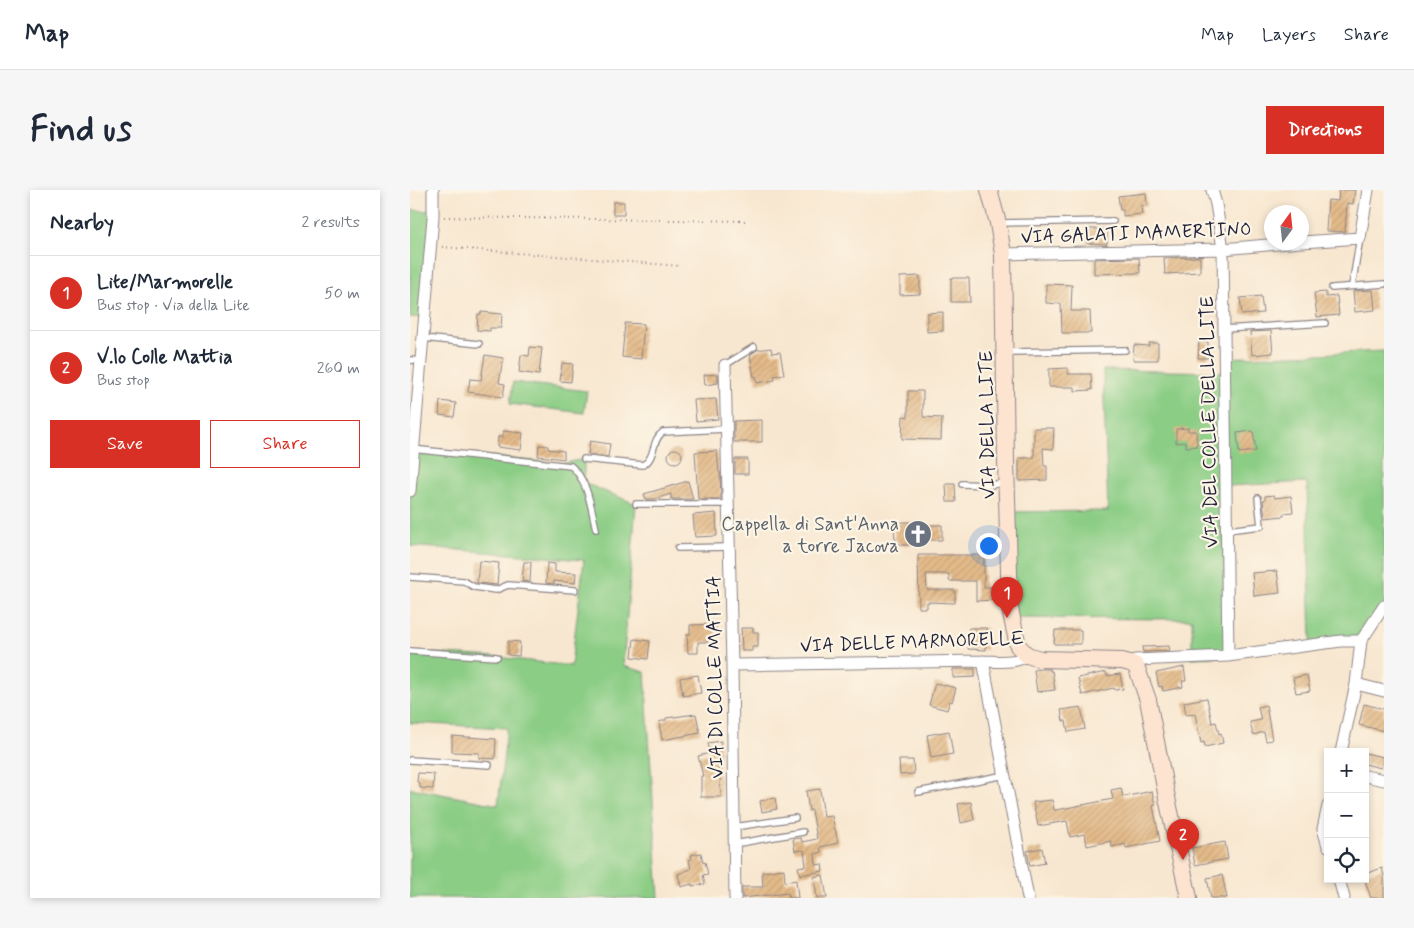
<!DOCTYPE html>
<meta charset="utf-8">
<style>
body{margin:0;font-family:Mynerve,sans-serif;background:#f6f6f7;color:#1f2937}
.controls{position:absolute;right:15px;bottom:15px;display:grid;overflow:hidden;border-radius:0px;box-shadow:0 2px 8px #0003}
.controls button{width:45px;height:45px;display:grid;place-items:center;padding:0;border:0;border-bottom:1px solid #e0e1e3;background:#fff;color:#1f2937;font:25px sans-serif}
.compass{position:absolute;left:854px;top:15px;width:45px;height:45px;border-radius:50%;background:#fff;box-shadow:0 2px 8px #0003;rotate:15deg}
.you{position:absolute;left:578px;top:355px;width:18px;height:18px;margin:-12px;border:4px solid #fff;border-radius:50%;background:#1a73e8;box-shadow:0 0 0 8px #1a73e833}
.badge{display:grid;place-items:center;width:32px;height:32px;border-radius:50%;background:#d93025;color:#fff;font-size:16px;font-weight:700}
.pin{position:absolute;translate:-50% -41px;filter:drop-shadow(0 1px 2px #0008)}
.pin::after{content:'';position:absolute;top:26px;width:18px;height:15px;background:inherit;clip-path:polygon(0 0,100% 0,50% 100%)}
.list{margin:0;padding:0;list-style:none}
h2{display:flex;justify-content:space-between;align-items:center;height:65px;margin:0;padding:0 20px;font-size:21px}
h2 small{font-size:16px;font-weight:400;color:#747a83}
.list li{display:grid;grid-template-columns:32px 1fr auto;gap:15px;align-items:center;box-sizing:border-box;height:75px;padding:0 20px;border-top:1px solid #e0e1e3}
.list b{display:block;font-size:19px;white-space:nowrap}
.list p{margin:0;font-size:16px;white-space:nowrap;color:#747a83}
.list em{font-size:16px;font-style:normal;color:#747a83}
.actions{display:flex;gap:10px;padding:15px 20px}
.actions a{flex:1;padding:11px 0;border:1px solid #d93025;border-radius:0px;text-align:center;font-size:18px;color:#d93025}
.actions .main{background:#d93025;color:#fff}
.icon{flex:none;width:28px;height:28px;fill:none;stroke:currentColor;stroke-width:2;stroke-linecap:round;stroke-linejoin:round}
.map{position:relative;flex:none;width:974px;height:708px;overflow:hidden;border-radius:0px}
header{display:flex;align-items:center;gap:30px;box-sizing:border-box;height:70px;padding:0 25px;background:#fff;border-bottom:1px solid #e0e1e3}
header strong{font-size:24px}
nav{display:flex;gap:28px;margin-inline-start:auto;font-size:18px}
.intro{display:flex;align-items:center;justify-content:space-between;box-sizing:border-box;height:120px;padding:0 30px}
h1{margin:0;font-size:35px}
.button{padding:12px 22px;border-radius:0px;background:#d93025;color:#fff;font-size:18px;font-weight:700}
main{display:flex;gap:30px;padding:0 30px}
aside{flex:1;background:#fff;border-radius:0px;box-shadow:0 2px 8px #0003}
.map>svg:first-child{display:block}
.grass{fill:#8bcd85;stroke:#567860}
.building{fill:url(#building-hatch)}
.lines{fill:none;stroke-linecap:round;stroke-linejoin:round}
.lane-casing{stroke:#8d8486;stroke-width:8}
.street-casing{stroke:#8d8486;stroke-width:13}
.secondary-casing{stroke:#8d8486;stroke-width:18}
.path{stroke:#8d8486;stroke-width:2;stroke-dasharray:1 4;stroke-linecap:butt}
.lane{stroke:#fff;stroke-width:5.5}
.street{stroke:#fff;stroke-width:11}
.secondary{stroke:#fde4d1;stroke-width:16}
.labels{text-anchor:middle;stroke-width:4.5;stroke-linejoin:round;paint-order:stroke}
.street-label{font-size:19px;fill:#22223b;stroke:#fcf5e5}
.worship-label{font-size:19px;fill:#5b616d;stroke:#fcf5e5;text-anchor:end}
</style>
<header>
<strong>Map</strong>
<nav><a>Map</a><a>Layers</a><a>Share</a></nav>
</header>
<div class="intro"><h1>Find us</h1><a class="button">Directions</a></div>
<main>
<aside>
<h2>Nearby<small>2 results</small></h2>
<ul class="list">
<li><span class="badge">1</span><div><b>Lite/Marmorelle</b><p>Bus stop · Via della Lite</p></div><em>50 m</em></li>
<li><span class="badge">2</span><div><b>V.lo Colle Mattia</b><p>Bus stop</p></div><em>260 m</em></li>
</ul>
<div class="actions"><a class="main">Save</a><a>Share</a></div>
</aside>
<div class="map">
<svg width="974" height="708" viewBox="0 0 974 708">
<defs>
<pattern id="building-hatch" width="6" height="6" patternUnits="userSpaceOnUse" patternTransform="scale(1.25)"><rect width="6" height="6" fill="#e4bb8a"/><path d="M-1 1l2-2M0 6l6-6M5 7l2-2" fill="none" stroke="#c3a078"/></pattern>
</defs>
<rect width="100%" height="100%" fill="#fcf5e5"/>
<filter id="ink" filterUnits="userSpaceOnUse"><feTurbulence type="fractalNoise" baseFrequency=".02" numOctaves="2"/><feDisplacementMap in="SourceGraphic" scale="10" xChannelSelector="R" yChannelSelector="G"/><feConvolveMatrix kernelMatrix="1 2 1 2 8 2 1 2 1" color-interpolation-filters="sRGB"/></filter>
<filter id="wash" filterUnits="userSpaceOnUse"><feTurbulence type="fractalNoise" baseFrequency=".0096" numOctaves="4" result="noise"/><feDisplacementMap in="SourceGraphic" scale="20" xChannelSelector="R" yChannelSelector="G"/><feGaussianBlur stdDeviation="1.12" result="paint"/><feColorMatrix in="noise" values="0 0 0 0 0 0 0 0 0 0 0 0 0 0 0 0 0 1.4 0 .05"/><feComposite in="paint" operator="in"/></filter>
<g filter="url(#wash)">
<rect width="100%" height="100%" fill="#f8e7d0"/>
<!-- grass -->
<path class="grass" d="M0,20L24,21L15,128L0,127Z
M974,161V416L951,451L901,455L897,292L816,296L818,466L782,468V429L597,428L598,322L698,321L693,180L815,182V168Z
M103,192L177,201L174,223L100,214Z
M4,259L151,274L174,269V293L226,314L213,476L235,482L249,708H0V598L88,615L97,538L0,533V462L87,467L161,476L174,370L0,356V301Z"/>
<g id="blocks">
<!-- building -->
<path class="building" d="M929,0H945L943,14L937,13L935,42L916,41L918,10L928,11Z
M736,3L737,15L731,16L732,24L713,26V20H710L708,6Z
M203,12H214V25H203Z
M677,39H697V54L677,53Z
M790,67V82L755,84L754,68Z
M729,68L730,83L684,84V69Z
M510,86V104L490,105V87Z
M541,88H559L560,112H541Z
M636,94L662,95L661,121H680L681,143H652L651,114L636,113Z
M963,100L965,120L945,122L943,101Z
M916,102V107L927,106L929,125L907,127L904,103Z
M851,106L853,123L832,125L830,108Z
M71,122L92,124L91,138H80V141L67,140L68,124H71Z
M533,122V141L517,142V123Z
M215,133L234,134L231,169L212,167Z
M861,141L863,163L842,165L840,142Z
M789,152H798V168H788Z
M739,153H748V170H723L724,155L739,156Z
M120,157L132,158L129,185L109,182L111,165L119,166Z
M361,158L362,163L370,162L374,184L364,186L365,190L347,193L346,186L344,187L340,165L347,160Z
M75,165L93,168L89,193L95,194L93,207L58,202L60,189L71,190Z
M152,173L163,174L161,192L150,191Z
M658,178V184H681L682,200L665,201V197H639V179Z
M308,184V193L295,195L294,185Z
M498,201H513V227L532,228L531,250L492,249L493,226L498,227Z
M306,209L308,229L286,231L284,210Z
M30,211L46,213L44,227L29,225Z
M352,230V252H324V231Z
M624,238H644L643,259L633,258L634,276H637V290L609,291V268H624Z
M778,238V241H786L787,256L776,257V252L766,253V239Z
M93,241L113,243L111,260L87,257L88,247H93Z
M843,241L846,261L829,263L827,243Z
M180,251L200,254L198,267L178,264Z
M129,255L138,256V259L154,261V269L128,266Z
M258 266a7 7 0 1 1 14 0a7 7 0 1 1-14 0Z
M307,261L309,282H310L311,309H288L285,262Z
M325,269H338V284H325Z
M278,291L283,309H261V304L245,309H236L234,304Z
M536,294H545L546,312H537Z
M864,305L865,308L881,306L883,322L874,323V326L855,328L853,310H855V306Z
M306,323L307,346L285,347L283,325Z
M492,332H499L505,335H532V350H505L499,355H491L485,349L484,339Z
M508,365H574V397H585V410L566,411V391H539V384H516L517,400H545V413L517,412V418H509Z
M69,371L89,373L87,395L67,393Z
M114,372H121L120,392L112,391Z
M137,373L145,374V382L166,383L165,393L144,391V394L136,393Z
M867,381L870,403L844,406L842,383Z
M306,434V452H288V463H278L277,444H280V435Z
M331,438H343V442H348V457H342V461H332Z
M559,438H577L576,460L558,459Z
M645,440H671V454H644Z
M224,449L240,451L238,469L222,467Z
M98,451L110,452L109,466L98,465Z
M759,456L760,461L733,462L732,457Z
M774,477L776,491H772L773,497L753,501L752,496L749,497L746,483Z
M543,479H565V487L543,488Z
M630,479H640V481H642L645,500L627,502L624,480Z
M696,482L697,486L710,484L713,499L705,500L704,498L672,505L668,488Z
M288,485L291,503L273,506L270,488Z
M897,485L900,501L886,503L883,488Z
M525,493L546,498L542,512L540,511L537,520L519,515Z
M797,508L802,533L806,532L809,544L811,543L813,553L795,557L794,552L791,553L785,524L776,525L774,512Z
M954,514L974,519V541L949,535Z
M856,515L862,550L856,551L854,542L843,545L840,532L851,530L848,517Z
M671,517L675,539L658,542L656,531H653L651,520Z
M286,524L290,543L252,550L249,532L256,530V528Z
M539,541L543,564L521,568L517,545Z
M42,546L86,549L85,569L69,568V563L42,562Z
M311,551L308,585H310L311,607H291V586H293L288,566L300,563L298,553Z
M955,563L973,567L971,578L955,574Z
M489,570H503L504,584L490,585Z
M8,583L24,584L23,599L10,598V593L7,592Z
M711,598L713,607L742,601L745,615L743,616L750,651L716,658L715,654L702,657L701,651L677,656L675,644L660,647L657,631L628,636L623,612L642,610L644,620H646L703,609L701,600Z
M410,599L414,627L422,626L428,653L410,657L411,662L405,664L406,675L412,674L413,681L390,685L388,677L396,676L394,660L385,661L383,649L391,648L392,652L407,649L402,620L399,621L396,601Z
M365,608L367,619L352,622L350,611Z
M561,612L564,630L551,633L548,614Z
M815,652L818,669L785,675L782,658Z
M632,658L635,673L620,676L617,661Z
M291,663L293,673L295,672L298,684L293,685L295,694L282,696V694L271,697L268,684L281,679L279,670L282,669L281,665Z
M972,678L974,686V708H961L955,691V684Z
M374,679L375,692L386,690L388,708H379L378,703L332,708V697H353L352,682Z
M413,685L417,708H407L404,687Z
M812,685L817,708H801L797,688Z"/>
</g>
</g>
<g filter="url(#ink)">
<use href="#blocks" fill-opacity="0" stroke="#8d8486" stroke-width="1"/>
<g class="lines">
<!-- lane casing -->
<g class="lane-casing">
<path id="lane" d="M590,33L703,31
M942,96L950,48
M922,98L974,94
M814,139L915,133
M13,148L69,154
M595,162L715,160
M0,170L11,171
M315,175L344,157
M2,259L161,276C178,290 181,318 186,339
M174,269L233,275C246,268 241,250 253,242L316,239
M552,294L580,295L594,293
M226,314H318
M817,340L851,336L848,308
M268,358L319,357
M0,387L54,391L64,397L86,400L98,395L165,400
M0,461L87,467
M0,570L79,575
M508,602L595,585
M324,637L385,628
M324,654L393,642"/>
</g>
<!-- street casing -->
<g class="street-casing">
<path id="street" d="M802,0L806,14L813,59L818,466
M892,52L950,48L958,0
M593,64L813,59L890,52
M315,175L322,475L325,708
M0,301L23,27V0
M573,471L618,708
M720,473L725,470L818,466L931,451H951
M322,475L573,471C586,471 607,474 617,465
M946,494L974,501
M931,562L946,494L951,451L974,416
M955,586L974,590
M918,616L913,639L918,656
M929,689L934,708"/>
</g>
<!-- secondary casing -->
<g class="secondary-casing">
<path id="secondary" d="M579,0L588,33L593,64L596,272L600,419L608,456L617,465L630,469L712,471L720,473L726,476L738,510L757,608L779,708"/>
</g>
<!-- path -->
<path class="path" d="M34,27L339,31
M32,57L271,76"/>
<!-- lane -->
<use href="#lane" class="lane"/>
<!-- street -->
<use href="#street" class="street"/>
<!-- secondary -->
<use href="#secondary" class="secondary"/>
</g>
</g>
<!-- icons -->
<defs>
<g id="church-disc" transform="scale(1.4375)"><circle r="9.5" fill="#6b7280" stroke="#fcf5e5"/><path d="M-1.2-6h2.4v3.5h3.3v2.4h-3.3V6h-2.4V-.1h-3.3v-2.4h3.3Z" fill="#fff"/></g>
</defs>
<g fill-rule="evenodd">
<use href="#church-disc" x="508" y="344"/>
</g>
<g class="labels">
<!-- street labels -->
<g class="street-label">
<text transform="translate(726 42) rotate(-2)" y="7">VIA GALATI MAMERTINO</text>
<text transform="translate(798 232) rotate(-91)" y="7">VIA DEL COLLE DELLA LITE</text>
<text transform="translate(576 235) rotate(-91)" y="7">VIA DELLA LITE</text>
<text transform="translate(502 451) rotate(-2)" y="7">VIA DELLE MARMORELLE</text>
<text transform="translate(304 487) rotate(-91)" y="7">VIA DI COLLE MATTIA</text>
</g>
<!-- worship labels -->
<g class="worship-label">
<text x="489" y="340">Cappella di Sant'Anna<tspan x="489" dy="22">a torre Jacova</tspan></text>
</g>
</g>
</svg>
<div class="controls">
<button>+</button>
<button>−</button>
<button><svg class="icon" aria-label="locate" viewBox="0 0 24 24"><circle cx="12" cy="12" r="6"/><path d="M12 2v4M12 18v4M2 12h4M18 12h4"/></svg></button>
</div>
<svg class="compass" viewBox="-18 -18 36 36"><path d="M0-13l5 13h-10z" fill="#e53935"/><path d="M0 13l5-13h-10z" fill="#747a83"/></svg>
<div class="you"></div>
<div class="pin badge" style="left:597px;top:428px">1</div>
<div class="pin badge" style="left:773px;top:670px">2</div>
</div>
</main>
